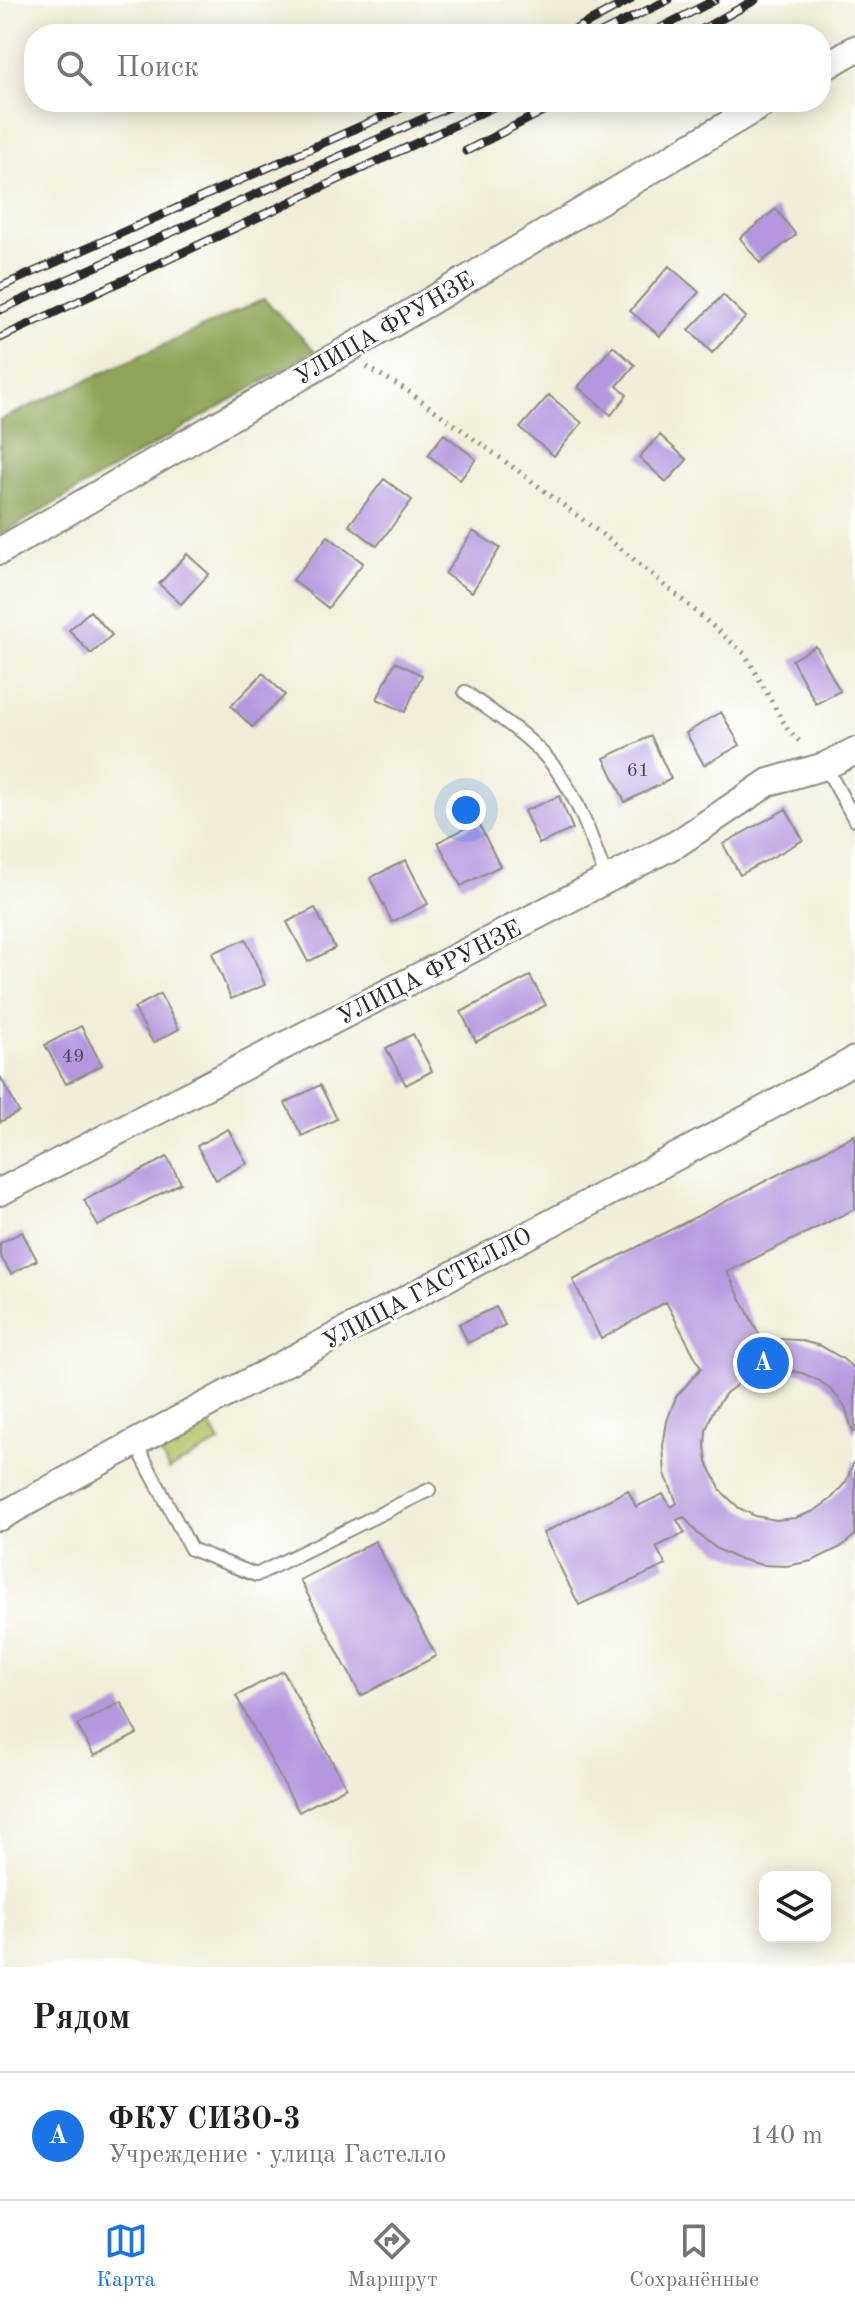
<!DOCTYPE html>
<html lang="ru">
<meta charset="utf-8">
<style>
body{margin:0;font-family:"Old Standard TT",serif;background:#f6f6f6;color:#202124}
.controls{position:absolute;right:24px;bottom:24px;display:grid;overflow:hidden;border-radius:16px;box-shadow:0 4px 20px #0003}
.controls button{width:72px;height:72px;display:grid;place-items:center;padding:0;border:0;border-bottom:2px solid #e0e0e0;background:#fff;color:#202124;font:40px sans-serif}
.you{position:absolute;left:466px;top:810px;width:28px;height:28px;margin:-20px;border:6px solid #fff;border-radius:50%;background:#1a73e8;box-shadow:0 0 0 12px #1a73e833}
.badge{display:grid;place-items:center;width:52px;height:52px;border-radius:50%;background:#1a73e8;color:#fff;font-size:26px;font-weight:700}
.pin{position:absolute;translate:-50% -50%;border:4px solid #fff;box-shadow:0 2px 8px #0006}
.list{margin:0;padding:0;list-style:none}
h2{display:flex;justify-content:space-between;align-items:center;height:104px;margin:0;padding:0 32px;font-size:34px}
h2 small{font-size:26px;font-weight:400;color:#757577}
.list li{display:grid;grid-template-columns:52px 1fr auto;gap:24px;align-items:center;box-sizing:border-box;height:128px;padding:0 32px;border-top:2px solid #e0e0e0}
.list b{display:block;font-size:30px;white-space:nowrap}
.list p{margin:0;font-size:26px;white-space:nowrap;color:#757577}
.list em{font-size:26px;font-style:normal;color:#757577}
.icon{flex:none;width:44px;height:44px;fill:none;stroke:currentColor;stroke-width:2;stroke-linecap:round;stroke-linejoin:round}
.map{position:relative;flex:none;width:855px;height:1967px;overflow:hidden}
.search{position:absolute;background:#fff;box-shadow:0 4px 20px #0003;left:24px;right:24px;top:24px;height:88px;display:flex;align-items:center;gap:20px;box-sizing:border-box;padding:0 28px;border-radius:32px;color:#757577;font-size:30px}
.sheet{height:232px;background:#fff}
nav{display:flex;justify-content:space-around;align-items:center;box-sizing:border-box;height:112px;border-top:2px solid #e0e0e0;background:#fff;font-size:22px;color:#757577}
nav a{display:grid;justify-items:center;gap:4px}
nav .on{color:#1a73e8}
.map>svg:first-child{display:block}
.green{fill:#b1be60;stroke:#6e7446;stroke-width:2}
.forest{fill:#8ca556;stroke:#5c6840;stroke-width:2}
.building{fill:#b497de}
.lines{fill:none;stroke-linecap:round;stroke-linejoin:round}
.service-casing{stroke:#8e8c82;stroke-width:16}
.minor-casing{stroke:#8e8c82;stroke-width:30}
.path{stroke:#8e8c82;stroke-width:5;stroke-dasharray:2 6;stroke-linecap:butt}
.service{stroke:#fff;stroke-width:12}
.minor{stroke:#fff;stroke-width:26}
.rail-casing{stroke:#2b2b2b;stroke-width:9}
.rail{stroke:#fff;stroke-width:6;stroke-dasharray:18;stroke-linecap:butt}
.labels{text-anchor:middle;stroke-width:6;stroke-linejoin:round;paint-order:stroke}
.number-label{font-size:20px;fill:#4d4658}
.street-label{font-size:24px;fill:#2b2b2b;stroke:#fff}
</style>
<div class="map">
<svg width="855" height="1967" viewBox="0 0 855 1967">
<rect width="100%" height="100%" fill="#fff"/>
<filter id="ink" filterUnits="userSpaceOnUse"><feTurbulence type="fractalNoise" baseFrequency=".0125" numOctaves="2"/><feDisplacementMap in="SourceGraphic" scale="16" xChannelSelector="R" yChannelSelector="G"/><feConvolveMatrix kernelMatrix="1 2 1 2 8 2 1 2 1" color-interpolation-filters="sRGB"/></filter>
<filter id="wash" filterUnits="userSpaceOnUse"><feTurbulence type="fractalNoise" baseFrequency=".006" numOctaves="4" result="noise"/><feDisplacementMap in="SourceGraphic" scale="32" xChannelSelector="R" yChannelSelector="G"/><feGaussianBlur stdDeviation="1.8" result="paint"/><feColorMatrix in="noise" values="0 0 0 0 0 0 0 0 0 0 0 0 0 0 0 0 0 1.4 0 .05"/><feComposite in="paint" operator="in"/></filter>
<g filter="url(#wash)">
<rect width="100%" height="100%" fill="#f1edd8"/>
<!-- green -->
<path class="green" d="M208,1420L220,1442L169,1470L157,1447Z"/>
<!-- forest -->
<path class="forest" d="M264,299L315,351L0,535V420Z"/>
<g id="blocks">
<!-- building -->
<path class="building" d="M776,209L796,235L760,263L740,238Z
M669,266L699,292L660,336L630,311Z
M723,295L746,317L712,353L689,330Z
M613,346L635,365L617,386L627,395L611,415L578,387Z
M549,395L582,423L554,456L520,428Z
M444,434L476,459L460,480L428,455Z
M660,435L687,460L666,482L639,457Z
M384,479L412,500L377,546L349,525Z
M473,531L500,548L472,592L445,574Z
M328,536L363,563L328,608L293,580Z
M187,554L209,574L181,604L159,584Z
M90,611L112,635L91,654L69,630Z
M816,646L840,691L816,704L792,660Z
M395,662L422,675L405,712L377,699Z
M263,673L285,695L252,727L231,706Z
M721,712L740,745L704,765L686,733Z
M651,736L671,779L625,802L604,758Z
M559,796L573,829L539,844L524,811Z
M786,809L803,840L740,875L723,844Z
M478,822L500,866L461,886L438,842Z
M406,860L428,904L392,922L370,878Z
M315,908L335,948L308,962L287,922Z
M246,939L265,985L231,999L212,953Z
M530,976L546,1005L476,1042L461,1012Z
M160,994L179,1029L153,1043L134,1008Z
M81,1026L102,1065L66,1084L45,1045Z
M413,1034L432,1071L406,1085L386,1048Z
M0,1076L19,1112L0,1122Z
M320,1085L337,1119L302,1136L285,1103Z
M228,1129L247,1163L216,1180L197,1146Z
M855,1135V1209L727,1272L761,1338L798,1340L821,1346L843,1359L855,1369V1432H853L845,1407L833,1392L820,1381L802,1373L785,1370L765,1371L745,1379L726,1393L712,1413L706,1431L705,1446L707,1462L721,1491L739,1508L755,1516L776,1520L795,1518L814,1511L831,1499L846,1482L855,1458V1535L841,1547L812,1561L786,1566L762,1565L736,1558L717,1549L698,1534L684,1517L677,1520L685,1533L656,1547L666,1565L579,1605L543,1533L628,1490L636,1507L663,1494L671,1507L677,1503L665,1474L663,1446L667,1421L676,1397L701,1368L666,1302L601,1339L573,1280Z
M167,1157L181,1183L98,1226L84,1200Z
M22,1232L37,1260L11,1274L0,1255V1243Z
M496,1307L505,1325L468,1343L459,1324Z
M375,1541L436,1656L361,1696L300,1580Z
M283,1671L346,1787L299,1812L236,1696Z
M121,1702L137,1734L94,1756L77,1725Z"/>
</g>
</g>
<g filter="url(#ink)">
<use href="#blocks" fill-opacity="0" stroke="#8e8c82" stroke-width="2"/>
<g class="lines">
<!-- service casing -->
<g class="service-casing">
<path id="service" d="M465,692C498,717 540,742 562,778C582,808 594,846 607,880
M825,766L855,820
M135,1442L191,1549L256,1575L429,1490"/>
</g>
<!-- minor casing -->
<g class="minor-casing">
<path id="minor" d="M821,69L855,49
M0,551L390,325L766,102
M0,1192L678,843L769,782L825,766L855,751
M0,1517C282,1360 572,1216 855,1060"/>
</g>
<!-- path -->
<path class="path" d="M367,367L408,391L521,473L620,548L686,603L745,654L788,730L802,744"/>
<!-- service -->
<use href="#service" class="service"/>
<!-- minor -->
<use href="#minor" class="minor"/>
<!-- rail casing -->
<g class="rail-casing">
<path id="rail" d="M567,34L630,0
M599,34L668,0
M649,34L715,0
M694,34L755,0
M466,151L561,102
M0,287L415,102
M0,310L460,102
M0,338L504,102"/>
</g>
<!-- rail -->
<use href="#rail" class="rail"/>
</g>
</g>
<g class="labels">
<!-- number labels -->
<g class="number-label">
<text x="638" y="776">61</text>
<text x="73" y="1062">49</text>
</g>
<!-- street labels -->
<g class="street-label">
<text transform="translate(384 328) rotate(-30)" y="8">УЛИЦА ФРУНЗЕ</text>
<text transform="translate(429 972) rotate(-27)" y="8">УЛИЦА ФРУНЗЕ</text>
<text transform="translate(427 1288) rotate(-28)" y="8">УЛИЦА ГАСТЕЛЛО</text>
</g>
</g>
</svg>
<div class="controls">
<button><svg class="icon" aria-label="layers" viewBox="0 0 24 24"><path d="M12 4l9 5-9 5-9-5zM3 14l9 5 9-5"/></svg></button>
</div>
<div class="you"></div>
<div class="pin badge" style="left:763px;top:1363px">A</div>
<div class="search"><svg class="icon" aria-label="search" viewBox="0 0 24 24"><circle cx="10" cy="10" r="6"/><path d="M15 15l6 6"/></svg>Поиск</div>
</div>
<section class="sheet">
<h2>Рядом<small></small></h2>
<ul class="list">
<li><span class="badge">A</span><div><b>ФКУ СИЗО-3</b><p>Учреждение · улица Гастелло</p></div><em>140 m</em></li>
</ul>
</section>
<nav>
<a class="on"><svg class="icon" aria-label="map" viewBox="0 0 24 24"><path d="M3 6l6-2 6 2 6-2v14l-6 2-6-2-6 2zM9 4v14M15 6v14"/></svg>Карта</a>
<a><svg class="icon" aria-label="directions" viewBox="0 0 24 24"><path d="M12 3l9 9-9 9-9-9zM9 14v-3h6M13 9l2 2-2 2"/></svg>Маршрут</a>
<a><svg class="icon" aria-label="saved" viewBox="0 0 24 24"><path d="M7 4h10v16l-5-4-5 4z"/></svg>Сохранённые</a>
</nav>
